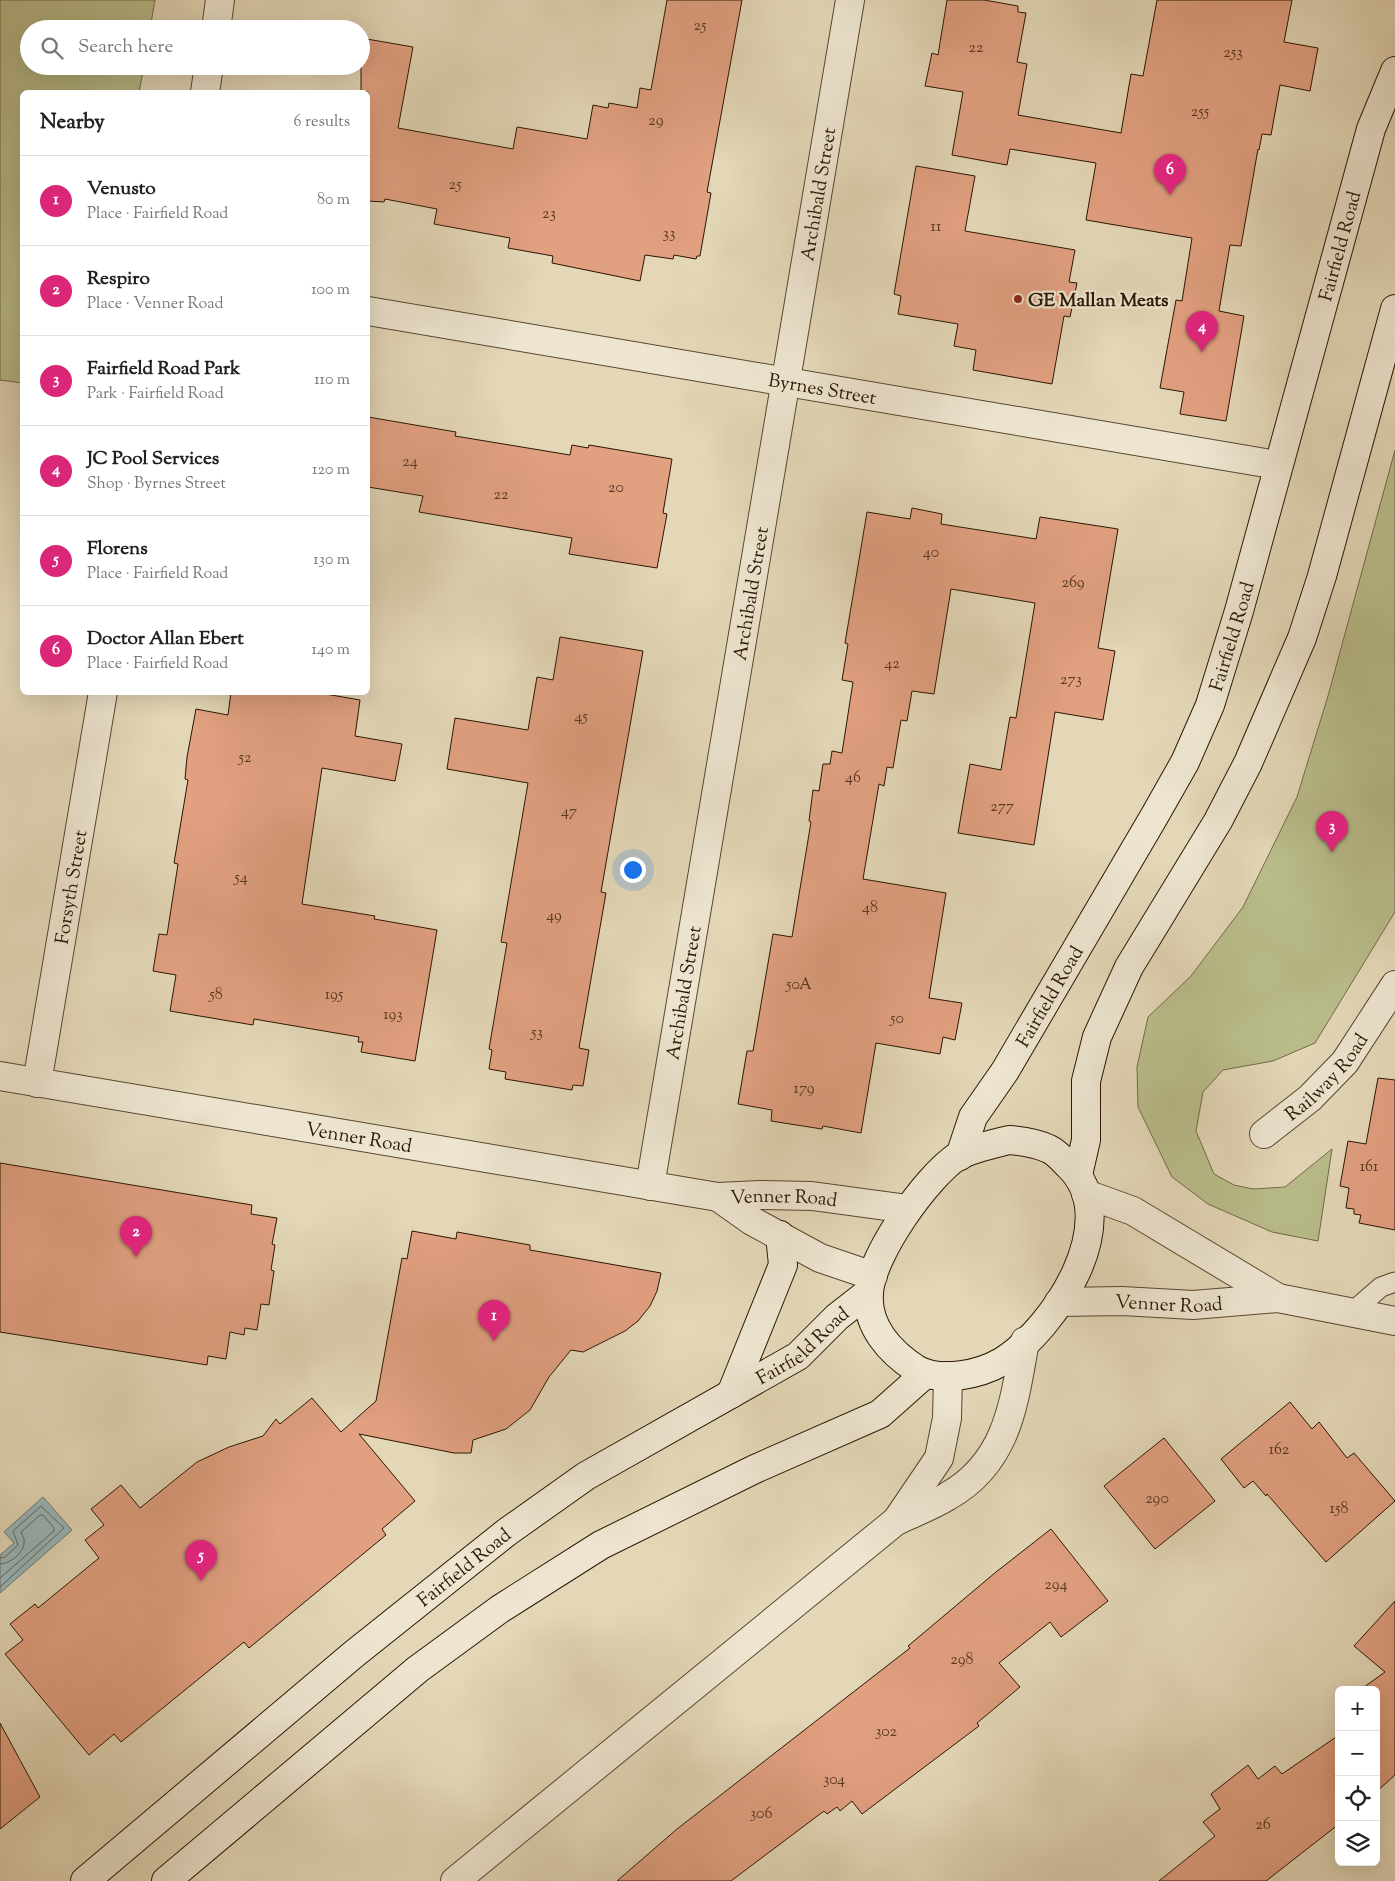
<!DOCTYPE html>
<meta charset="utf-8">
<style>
body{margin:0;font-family:"Sorts Mill Goudy",serif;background:#f6f6f6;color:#222}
.controls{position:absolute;right:15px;bottom:15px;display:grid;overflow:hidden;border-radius:8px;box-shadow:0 5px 20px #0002}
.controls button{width:45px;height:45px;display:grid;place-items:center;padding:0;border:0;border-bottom:1px solid #e0e0e0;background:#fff;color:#222;font:25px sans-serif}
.you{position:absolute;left:632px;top:869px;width:18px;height:18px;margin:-12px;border:4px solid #fff;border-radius:50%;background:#1a73e8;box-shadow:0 0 0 8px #1a73e833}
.badge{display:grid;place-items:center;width:32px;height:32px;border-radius:50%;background:#db2777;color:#fff;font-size:16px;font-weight:700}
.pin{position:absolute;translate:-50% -41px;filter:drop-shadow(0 1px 2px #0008)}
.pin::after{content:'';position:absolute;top:26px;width:18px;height:15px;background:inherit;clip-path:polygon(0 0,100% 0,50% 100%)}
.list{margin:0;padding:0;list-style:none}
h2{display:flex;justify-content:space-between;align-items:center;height:65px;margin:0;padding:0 20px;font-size:21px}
h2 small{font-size:16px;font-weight:400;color:#767676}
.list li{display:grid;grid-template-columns:32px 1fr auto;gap:15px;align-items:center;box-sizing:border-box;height:90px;padding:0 20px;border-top:1px solid #e0e0e0}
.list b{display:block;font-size:19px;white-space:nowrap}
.list p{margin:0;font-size:16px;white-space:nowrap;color:#767676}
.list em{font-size:16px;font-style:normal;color:#767676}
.icon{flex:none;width:28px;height:28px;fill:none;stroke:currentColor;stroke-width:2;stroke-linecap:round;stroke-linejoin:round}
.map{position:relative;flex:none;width:1395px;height:1881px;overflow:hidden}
.search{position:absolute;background:#fff;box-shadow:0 5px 20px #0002;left:20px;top:20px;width:350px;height:55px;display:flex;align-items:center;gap:12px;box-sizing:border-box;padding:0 18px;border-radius:28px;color:#767676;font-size:19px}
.panel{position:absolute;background:#fff;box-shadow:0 5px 20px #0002;left:20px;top:90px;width:350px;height:605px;border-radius:8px}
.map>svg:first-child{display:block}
.green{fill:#b9bd8b;stroke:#726a48}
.water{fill:#9ab7ba;stroke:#6e7771}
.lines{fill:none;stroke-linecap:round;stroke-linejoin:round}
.shore{stroke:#62665f;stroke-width:1}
.building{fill:#e1a080;stroke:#2b1604}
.service-casing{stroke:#594631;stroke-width:21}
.minor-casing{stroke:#594631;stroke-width:30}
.tertiary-casing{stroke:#594631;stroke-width:30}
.secondary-casing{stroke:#2b1604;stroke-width:30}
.service{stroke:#ede5d0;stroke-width:19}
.minor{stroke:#ede5d0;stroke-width:28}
.tertiary{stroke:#ede5d0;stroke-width:28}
.secondary{stroke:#ede5d0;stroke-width:28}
.poi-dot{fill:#8f2418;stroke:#ede5d0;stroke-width:2}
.labels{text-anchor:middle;stroke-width:4.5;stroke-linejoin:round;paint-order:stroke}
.number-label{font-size:16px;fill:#583823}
.street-label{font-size:19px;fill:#2b1604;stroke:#ede5d0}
.poi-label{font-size:19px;font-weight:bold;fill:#2b1604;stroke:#ede5d0;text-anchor:start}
</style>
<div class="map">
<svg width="1395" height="1881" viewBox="0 0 1395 1881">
<rect width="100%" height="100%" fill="#e3d7b7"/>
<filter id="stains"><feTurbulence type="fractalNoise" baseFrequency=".004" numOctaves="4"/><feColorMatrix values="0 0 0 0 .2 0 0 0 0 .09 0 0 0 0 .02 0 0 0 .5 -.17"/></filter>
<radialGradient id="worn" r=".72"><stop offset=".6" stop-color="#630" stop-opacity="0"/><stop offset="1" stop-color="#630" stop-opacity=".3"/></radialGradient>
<!-- green -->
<path class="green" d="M0,0H155L150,29H29V66H144L139,92H22V383L0,380Z
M1395,450V912L1315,1043L1273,1061L1223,1070L1203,1092L1196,1131L1214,1174L1234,1185L1253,1189L1285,1187L1332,1149L1318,1241L1272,1232L1208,1204L1172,1177L1138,1107L1137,1067L1148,1017L1191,976L1243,907L1297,797L1328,696Z"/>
<!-- water -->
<path class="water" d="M43,1497L72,1530L0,1593V1555L14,1543L4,1532Z"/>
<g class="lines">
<!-- shore -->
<path class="shore" d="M0,1558L5,1557L18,1545L13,1531L41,1506L64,1528L0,1587
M0,1564C9,1564 24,1553 24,1543C25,1539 22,1535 21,1532L40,1515H43L54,1528V1531L0,1578"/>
</g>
<!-- building -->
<path class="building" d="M667,0H742L707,192L711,193L700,256H697L696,259L674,255L673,259L645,255L640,281L552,263L553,256L508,248L510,238L434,224L437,209L385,199L384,202L368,201V92H361V38L413,47L398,128L513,149L517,127L587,139L593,105L608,108L609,103L637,108L640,88L651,90Z
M947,0H984L1018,6V12L1026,13L1017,62L1027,64L1018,115L1121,133L1131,74L1143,76L1157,0H1292L1284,42L1318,48L1310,91L1280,85L1271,135L1262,134L1259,150L1258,149L1241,246L1230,245L1219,311L1244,316L1226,421L1180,414L1184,392L1160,388L1176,300L1182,301L1192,238L1086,220L1096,163L1010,149L1007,165L952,155L963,92L925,86L932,53L938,55Z
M916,166L975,176L965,231L1075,250L1069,282L1077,283L1070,317L1064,316L1052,384L973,370L976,350L954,346L958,324L898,314L901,296L894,294Z
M368,417L456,432L455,436L570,455L572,445L588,448L589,445L672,459L663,513L667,514L657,568L569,554L572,538L419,512L423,496L368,487Z
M912,508L942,514L941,524L1036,539L1040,517L1118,529L1098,648L1115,651L1103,720L1055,712L1034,845L958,833L970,764L1001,770L1010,717L1016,718L1035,603L951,589L934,694L912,691L907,721L901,720L893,768L887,767L884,786L879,784L863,879L946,893L929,998L962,1003L955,1040L943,1037L940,1054L876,1043L861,1133L823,1126L822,1129L771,1121L772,1110L738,1104L747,1051H753L773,934L792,937L811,822L809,821L813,790L819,791L823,764H830L832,751L842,753L853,682L842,680L848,644L845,643L867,512L910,519Z
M560,637L643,651L601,892L606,893L579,1048L589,1050L583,1086L573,1085L572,1090L505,1079L506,1072L489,1069L492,1050L489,1049L507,943L501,942L528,783L447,769L455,718L528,730L537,677L553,680Z
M231,692H314L360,700L355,736L402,744L395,781L322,768L302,904L375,916L374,919L437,930L415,1061L361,1052L363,1042H358L359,1037L254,1019L253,1025L170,1011L176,975L153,971L159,934L167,935L178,864L174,863L188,780L185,779L187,757L196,709L228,715Z
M1378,1078L1395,1080V1230L1359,1223L1361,1215L1354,1214V1209L1346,1208L1349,1188L1340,1186L1348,1141L1366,1144Z
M0,1163L252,1205L251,1214L277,1218L272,1244L275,1245L271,1270L274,1271L269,1305L261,1304L257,1330L245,1328L244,1335L230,1332L226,1359L208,1356L207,1365L0,1332Z
M412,1231L456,1239L457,1232L530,1245V1250L661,1273L657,1291L650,1306L638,1321L625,1331L583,1352L571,1350L549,1377L530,1410L506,1429L473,1440L471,1453H454L359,1434L415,1501L382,1529L386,1535L249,1648L244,1642L121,1742L114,1734L89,1755L5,1654L23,1640L10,1624L35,1604L38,1608L99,1558L85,1540L104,1525L91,1509L121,1485L140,1508L197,1462L229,1447L263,1436L276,1419L280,1424L312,1398L341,1432L376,1401L402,1258L407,1259Z
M1290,1402L1312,1429L1319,1422L1347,1458L1354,1453L1395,1501L1326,1562L1267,1494L1266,1496L1253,1481L1244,1488L1221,1459Z
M1164,1438L1215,1501L1155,1549L1104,1486Z
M1051,1529L1108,1601L1061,1637L1050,1622L999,1663L1020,1687L977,1723L979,1726L862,1814L852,1801L840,1811L837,1807L827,1814L824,1811L731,1881H617L677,1829L910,1648L908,1646L996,1572Z
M1395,1601V1775L1376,1792V1690H1360L1385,1672L1354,1646Z
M0,1723L40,1797L0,1829Z
M1339,1735V1824L1266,1881H1159L1215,1836L1203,1822L1220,1809L1211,1794L1248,1765L1258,1779L1275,1766L1282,1774Z"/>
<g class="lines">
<!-- service casing -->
<g class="service-casing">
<path id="service" d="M1351,1313L1381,1287L1395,1282"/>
</g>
<!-- minor casing -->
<g class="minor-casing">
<g id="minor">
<path d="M216,29L220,0"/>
<path d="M205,92L209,66"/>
<path id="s1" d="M368,311L1277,465"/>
<path id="s2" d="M0,1076L718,1197L760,1195L812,1196L908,1209"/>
<path id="s3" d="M37,1083L103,692"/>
<path id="s4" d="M1264,1134L1310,1098L1345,1062L1395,985"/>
<path id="s5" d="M650,1186L850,0"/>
<path d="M718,1197L752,1221L820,1258L873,1276"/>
</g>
</g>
<!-- tertiary casing -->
<g class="tertiary-casing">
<g id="tertiary">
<path d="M1086,1194L1133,1211L1278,1298"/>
<path id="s6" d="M1059,1302L1122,1301L1193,1305L1278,1298L1395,1321"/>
<path d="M897,1520L939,1458L947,1418L948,1376"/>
<path d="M455,1881L896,1521C913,1513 932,1506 948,1496C1008,1462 1014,1403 1025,1341"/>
</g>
</g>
<!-- secondary casing -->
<g class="secondary-casing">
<g id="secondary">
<path d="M1009,1140C1023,1141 1036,1143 1049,1149C1056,1152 1063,1160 1069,1166C1125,1220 1055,1328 1003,1361C979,1375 940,1383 916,1369C890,1352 866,1326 869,1293C871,1255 927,1176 958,1156C973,1148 993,1144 1009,1140Z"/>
<path id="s7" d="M960,1156L973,1117L1005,1071L1155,815L1185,762L1210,705L1239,611L1371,129L1395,71"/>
<path d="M1078,1175L1086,1140V1081L1097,1037L1129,967L1218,821L1248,763L1302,638L1322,576L1395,309"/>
<path d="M731,1394L783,1265L780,1235"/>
<path id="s8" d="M85,1881L354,1654L507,1532L586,1476L798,1356L837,1317L869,1292"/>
<path d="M166,1881L418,1669L500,1609L601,1545L755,1469L880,1414L925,1374"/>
</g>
</g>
<!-- service -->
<use href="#service" class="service"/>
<!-- minor -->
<use href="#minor" class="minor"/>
<!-- tertiary -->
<use href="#tertiary" class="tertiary"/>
<!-- secondary -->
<use href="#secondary" class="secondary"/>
</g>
<!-- markers -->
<circle class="poi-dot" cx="1018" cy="299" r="5"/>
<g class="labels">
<!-- number labels -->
<g class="number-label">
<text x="700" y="30">25</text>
<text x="976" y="52">22</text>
<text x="1233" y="57">253</text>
<text x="1200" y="116">255</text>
<text x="656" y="125">29</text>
<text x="455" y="189">25</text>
<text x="549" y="218">23</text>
<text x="936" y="231">11</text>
<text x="669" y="238">33</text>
<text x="410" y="466">24</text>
<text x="616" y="492">20</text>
<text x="501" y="499">22</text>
<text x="931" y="557">40</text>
<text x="1073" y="587">269</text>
<text x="892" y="668">42</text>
<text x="1071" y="684">273</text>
<text x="581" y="721">45</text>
<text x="245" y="762">52</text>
<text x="853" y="782">46</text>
<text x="1002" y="811">277</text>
<text x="569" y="816">47</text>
<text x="241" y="882">54</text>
<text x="870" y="912">48</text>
<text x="554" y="920">49</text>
<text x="799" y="989">50A</text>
<text x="216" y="999">58</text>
<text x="334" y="999">195</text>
<text x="393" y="1019">193</text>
<text x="897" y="1023">50</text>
<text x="537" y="1037">53</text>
<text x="804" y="1093">179</text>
<text x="1369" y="1171">161</text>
<text x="1279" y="1454">162</text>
<text x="1157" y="1503">290</text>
<text x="1339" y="1513">158</text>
<text x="1056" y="1589">294</text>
<text x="962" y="1664">298</text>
<text x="886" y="1736">302</text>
<text x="834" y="1784">304</text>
<text x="761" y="1818">306</text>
<text x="1263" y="1829">26</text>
</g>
<!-- street labels -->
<g class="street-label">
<text dy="7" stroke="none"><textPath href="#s5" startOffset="1006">Archibald Street</textPath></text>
<text dy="7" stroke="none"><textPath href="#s7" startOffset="994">Fairfield Road</textPath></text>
<text dy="7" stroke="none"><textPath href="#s1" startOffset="461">Byrnes Street</textPath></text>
<text dy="7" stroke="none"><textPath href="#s5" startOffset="601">Archibald Street</textPath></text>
<text dy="7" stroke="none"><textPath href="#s7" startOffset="589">Fairfield Road</textPath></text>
<text dy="7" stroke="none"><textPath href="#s3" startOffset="199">Forsyth Street</textPath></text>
<text dy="7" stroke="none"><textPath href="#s5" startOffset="196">Archibald Street</textPath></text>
<text dy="7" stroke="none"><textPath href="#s7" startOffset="184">Fairfield Road</textPath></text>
<text dy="7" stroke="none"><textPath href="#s4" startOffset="85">Railway Road</textPath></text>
<text dy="7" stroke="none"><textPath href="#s2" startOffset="364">Venner Road</textPath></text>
<text dy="7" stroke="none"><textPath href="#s2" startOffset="794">Venner Road</textPath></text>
<text dy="7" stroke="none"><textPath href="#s6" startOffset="110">Venner Road</textPath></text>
<text dy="7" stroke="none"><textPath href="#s8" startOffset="898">Fairfield Road</textPath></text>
<text dy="7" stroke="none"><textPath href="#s8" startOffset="492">Fairfield Road</textPath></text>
</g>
<!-- poi labels -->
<g class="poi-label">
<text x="1028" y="306">GE Mallan Meats</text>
</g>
</g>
<rect width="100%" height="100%" filter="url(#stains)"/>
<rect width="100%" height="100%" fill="url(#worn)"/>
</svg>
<div class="controls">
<button>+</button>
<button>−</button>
<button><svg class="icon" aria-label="locate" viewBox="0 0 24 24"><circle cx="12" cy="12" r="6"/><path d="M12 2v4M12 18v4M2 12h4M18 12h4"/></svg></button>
<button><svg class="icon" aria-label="layers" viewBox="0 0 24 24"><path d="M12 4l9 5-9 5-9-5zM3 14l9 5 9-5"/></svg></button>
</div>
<div class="you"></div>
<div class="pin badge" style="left:494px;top:1341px">1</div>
<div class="pin badge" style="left:136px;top:1257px">2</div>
<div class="pin badge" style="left:1332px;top:852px">3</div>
<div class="pin badge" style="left:1202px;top:352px">4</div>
<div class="pin badge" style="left:201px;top:1581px">5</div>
<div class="pin badge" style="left:1170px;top:195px">6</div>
<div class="search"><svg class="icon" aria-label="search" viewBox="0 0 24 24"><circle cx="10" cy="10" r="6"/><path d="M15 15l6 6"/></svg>Search here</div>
<section class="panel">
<h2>Nearby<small>6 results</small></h2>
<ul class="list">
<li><span class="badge">1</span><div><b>Venusto</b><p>Place · Fairfield Road</p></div><em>80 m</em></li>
<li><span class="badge">2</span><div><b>Respiro</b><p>Place · Venner Road</p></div><em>100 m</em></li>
<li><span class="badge">3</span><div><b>Fairfield Road Park</b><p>Park · Fairfield Road</p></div><em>110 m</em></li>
<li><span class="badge">4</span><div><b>JC Pool Services</b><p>Shop · Byrnes Street</p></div><em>120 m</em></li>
<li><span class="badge">5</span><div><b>Florens</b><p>Place · Fairfield Road</p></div><em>130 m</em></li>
<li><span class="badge">6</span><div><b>Doctor Allan Ebert</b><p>Place · Fairfield Road</p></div><em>140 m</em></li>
</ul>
</section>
</div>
